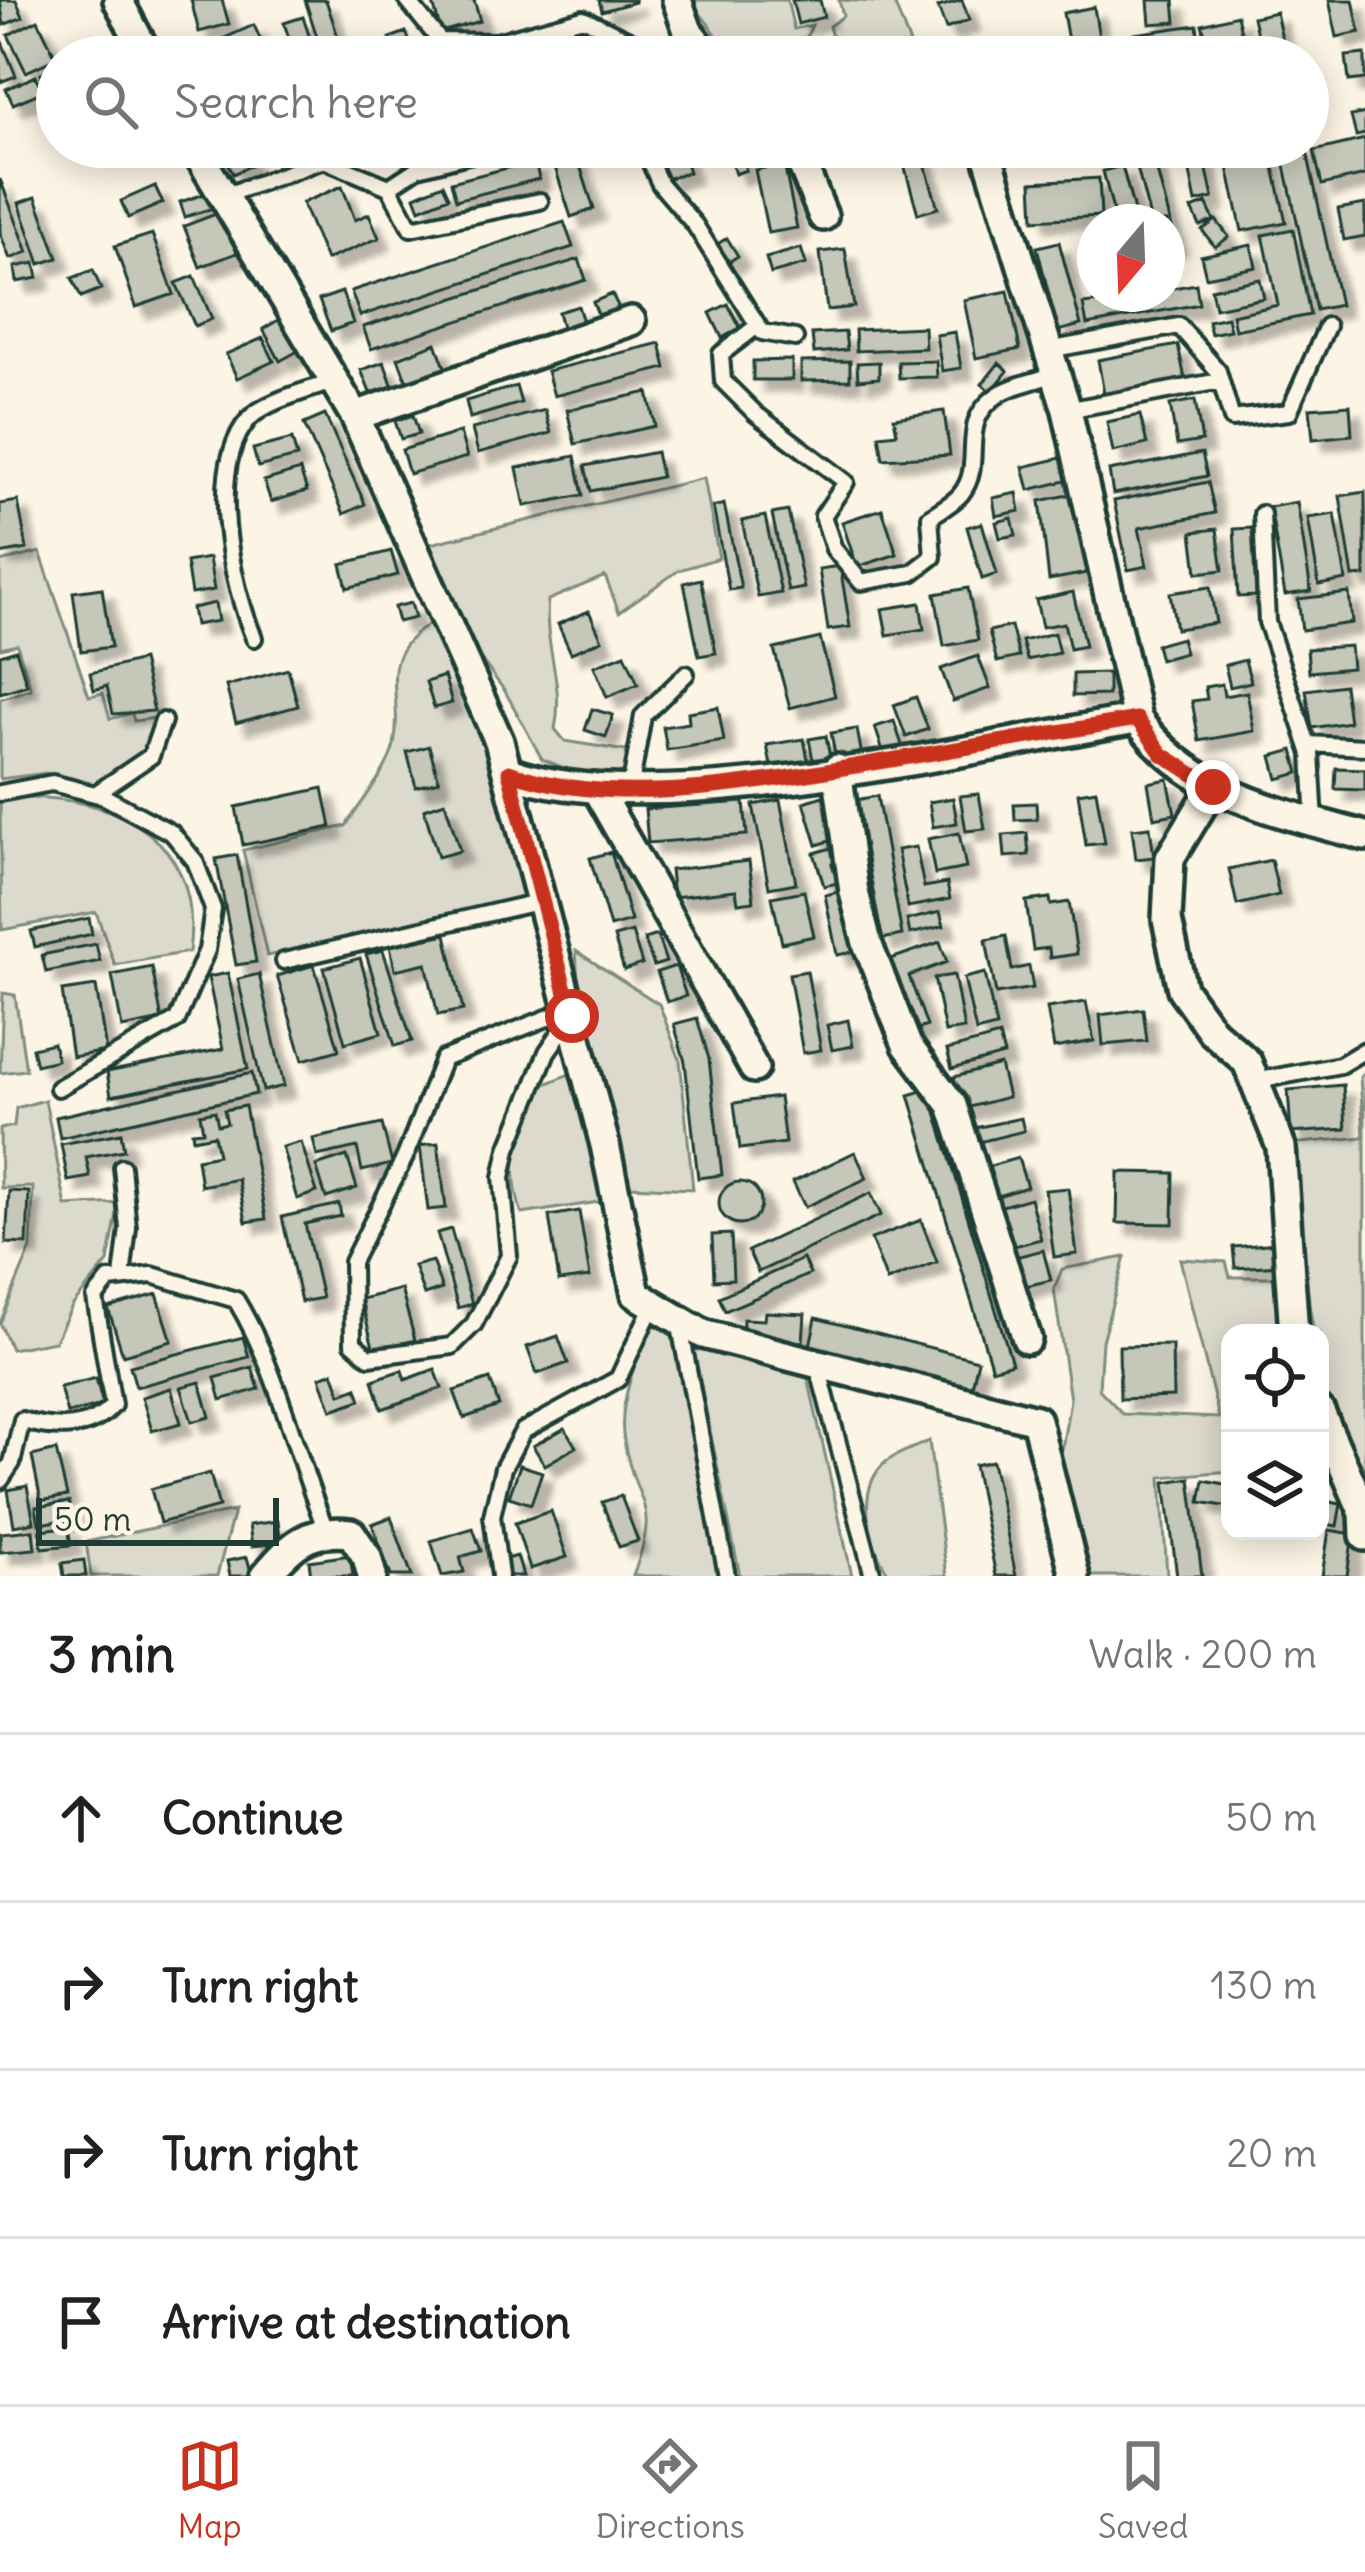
<!DOCTYPE html>
<meta charset="utf-8">
<style>
body{margin:0;font-family:Delius,sans-serif;background:#f2f2f2;color:#202124}
.controls{position:absolute;right:36px;bottom:36px;display:grid;overflow:hidden;border-radius:24px;box-shadow:0 6px 30px #0003}
.controls button{width:108px;height:108px;display:grid;place-items:center;padding:0;border:0;border-bottom:3px solid #e0e0e0;background:#fff;color:#202124;font:60px sans-serif}
.compass{position:absolute;left:1077px;top:204px;width:108px;height:108px;border-radius:50%;background:#fff;box-shadow:0 6px 30px #0003;rotate:199deg}
.scale{position:absolute;left:36px;bottom:30px;width:243px;box-sizing:border-box;padding-left:12px;border:6px solid #1f3d34;border-top:0;font-size:33px;line-height:42px;white-space:nowrap;color:#1f3d34;-webkit-text-stroke:9px #fcf5e5;paint-order:stroke}
.stop{position:absolute;width:36px;height:36px;margin:-27px;border:9px solid #c8321e;border-radius:50%;background:#fff}
.stop.end{background:#c8321e;border-color:#fff;box-shadow:0 3px 12px #0008}
.list{margin:0;padding:0;list-style:none}
h2{display:flex;justify-content:space-between;align-items:center;height:156px;margin:0;padding:0 48px;font-size:51px}
h2 small{font-size:39px;font-weight:400;color:#757577}
.list li{display:grid;grid-template-columns:78px 1fr auto;gap:36px;align-items:center;box-sizing:border-box;height:168px;padding:0 48px;border-top:3px solid #e0e0e0}
.list b{display:block;font-size:45px;white-space:nowrap}
.list em{font-size:39px;font-style:normal;color:#757577}
.icon{flex:none;width:66px;height:66px;fill:none;stroke:currentColor;stroke-width:2;stroke-linecap:round;stroke-linejoin:round}
.map{position:relative;flex:none;width:1365px;height:1576px;overflow:hidden}
.search{position:absolute;background:#fff;box-shadow:0 6px 30px #0003;left:36px;right:36px;top:36px;height:132px;display:flex;align-items:center;gap:30px;box-sizing:border-box;padding:0 42px;border-radius:66px;color:#757577;font-size:45px}
.sheet{height:828px;background:#fff}
nav{display:flex;justify-content:space-around;align-items:center;box-sizing:border-box;height:168px;border-top:3px solid #e0e0e0;background:#fff;font-size:33px;color:#757577}
nav a{display:grid;justify-items:center;gap:6px}
nav .on{color:#c8321e}
.map>svg:first-child{display:block}
.green{fill:#dcdacc;stroke:#7e8c80;stroke-width:3}
.building{fill:#c5c7b9;stroke:#1f3d34;stroke-width:3;filter:url(#shadow)}
.lines{fill:none;stroke-linecap:round;stroke-linejoin:round}
.service-casing{stroke:#1f3d34;stroke-width:22}
.minor-casing{stroke:#1f3d34;stroke-width:36}
.service{stroke:#fcf5e5;stroke-width:14}
.minor{stroke:#fcf5e5;stroke-width:27}
.route{stroke:#c8321e;stroke-width:15}
</style>
<div class="map">
<svg width="1365" height="1576" viewBox="0 0 1365 1576">
<defs>
<filter id="shadow"><feDropShadow dx="11" dy="11" stdDeviation="3" flood-color="#0004"/></filter>
</defs>
<rect width="100%" height="100%" fill="#fcf5e5"/>
<filter id="ink" filterUnits="userSpaceOnUse"><feTurbulence type="fractalNoise" baseFrequency=".00833" numOctaves="2"/><feDisplacementMap in="SourceGraphic" scale="24" xChannelSelector="R" yChannelSelector="G"/><feConvolveMatrix kernelMatrix="1 2 1 2 8 2 1 2 1" color-interpolation-filters="sRGB"/></filter>
<g filter="url(#ink)">
<!-- green -->
<path class="green" d="M690,0H787L794,29L812,25C797,64 770,57 733,57Z
M839,0L894,3L915,57H837L829,26L843,16Z
M704,478L719,558L679,570L619,612L605,576L548,600C543,646 565,683 555,729L565,741L632,752L625,781L592,779L542,759L505,691L470,645L430,544Z
M40,552L89,696L103,693L110,719L132,713L134,721L155,718L144,750L92,785L46,773L0,779V699L31,689L17,644L0,648V562Z
M434,621L498,761L535,897L267,956L243,850L346,826C360,803 388,771 394,745C405,690 371,659 434,621Z
M21,797C121,797 204,841 189,952L115,965L96,912L2,930L0,802Z
M576,951L659,1004L680,1060L693,1189L629,1186L580,1011Z
M3,993L15,995L26,1070L0,1073Z
M1365,1072V1490L1323,1390L1320,1333H1314L1310,1310L1290,1144L1364,1137L1360,1077Z
M572,1073L605,1201L522,1214C505,1164 518,1131 543,1085Z
M45,1100L66,1206L119,1203L108,1262L72,1306L55,1341L11,1349L0,1323L31,1248L33,1187L1,1188L0,1129L14,1126L16,1108Z
M1125,1257L1102,1341L1099,1389L1123,1414L1219,1418L1180,1259L1226,1262L1230,1277H1280L1288,1333H1230V1471L1161,1477L1167,1576H1084L1058,1473L1070,1400L1054,1289L1062,1269Z
M653,1323L672,1336L719,1576H633C662,1499 636,1510 624,1441C617,1407 637,1353 653,1323Z
M691,1338L806,1369L852,1576H740Z
M929,1441L947,1576H891C869,1549 854,1489 886,1462C897,1453 916,1447 929,1441Z
M234,1511L217,1576H91L86,1542Z"/>
<!-- building -->
<path class="building" d="M0,0H16L23,17L4,25Z
M191,0H222L229,24L199,32Z
M305,0H326L338,37L319,43Z
M432,0H474L480,21L441,32Z
M599,0H635V2L602,11Z
M792,0H820L824,17L798,24Z
M962,0L969,20L946,29L938,7Z
M1148,0H1174L1176,22L1150,24Z
M1329,0H1353L1360,32L1337,37Z
M1094,7L1102,57H1071L1063,13Z
M1276,12L1286,57H1262L1253,17Z
M1237,15L1247,57H1211L1202,24Z
M303,17L316,57H295L284,23Z
M38,20L56,58L26,72L8,35Z
M254,25L261,41L225,57H204L200,49Z
M1197,25L1200,50L1123,57L1120,36Z
M406,32L413,50L397,57L390,38Z
M0,37L16,76L0,82Z
M587,37L593,57H517Z
M112,41L119,57H76Z
M1365,54V79L1349,81L1346,56Z
M57,66V85L48,89L41,73Z
M36,76L42,92L13,104L6,89Z
M1365,113V134L1356,136L1351,116Z
M1365,139V175L1322,185L1314,151Z
M220,147H242L251,165L233,174Z
M574,147L594,209L571,217L550,152Z
M657,147H681L689,172L666,179Z
M726,147H739L746,170L735,174Z
M899,147H920L938,208L918,214Z
M1185,147H1202L1213,198L1196,202Z
M1281,147H1306L1340,305L1316,310Z
M1270,149L1286,222L1242,231L1226,158Z
M1153,156L1176,243L1167,246V222H1151L1135,160Z
M535,161L539,179L456,200L451,182Z
M784,164L797,228L768,233L755,170Z
M1122,166L1137,222H1116L1103,171Z
M1099,178L1101,216L1034,220L1032,182Z
M0,179L28,252L10,259L0,233Z
M443,184L449,197L420,209L415,196Z
M155,186L163,203L128,218L121,201Z
M342,186L355,220L369,214L379,238L326,260L302,203Z
M208,193L213,208L185,217L180,202Z
M36,197L58,258L40,264L19,203Z
M1206,203L1214,220L1200,226L1192,209Z
M1365,204V236L1344,240L1338,209Z
M221,212L237,253L200,267L184,226Z
M1216,220L1229,237L1215,247L1202,230Z
M564,222L573,247L360,316L351,291Z
M1293,229L1310,315L1235,330L1232,315L1278,305L1263,235Z
M152,234L174,294L136,307L115,246Z
M727,238L738,256L727,263L716,245Z
M1059,242L1081,325L1058,331L1037,247Z
M1251,245L1256,267L1206,277L1201,256Z
M801,248L806,264L771,274L766,258Z
M845,249L854,307L827,310L820,252Z
M579,259L586,280L371,349L363,327Z
M35,263L38,278L17,282L15,267Z
M93,270L101,289L81,297L72,278Z
M194,276L212,319L195,326L176,283Z
M1260,279L1264,298L1215,308L1211,289Z
M1196,284L1199,304L1087,325L1083,304L1167,294V289Z
M1008,291L1020,349L976,358L964,300Z
M342,292L353,323L331,331L319,300Z
M612,294L619,308L599,317L593,302Z
M728,304L740,328L722,338L710,313Z
M578,306L584,325L563,331L558,312Z
M1227,317L1230,330L1211,334L1208,321Z
M280,319L298,351L280,361L263,329Z
M924,327L925,348L856,351L855,330Z
M845,332L847,350L814,353L812,334Z
M955,332L961,368L942,371L936,335Z
M263,338L274,361L237,378L226,354Z
M436,343L446,370L408,385L398,358Z
M660,343L666,368L554,396L547,371Z
M1178,345L1185,379L1104,394L1098,360Z
M792,360V380H753V361Z
M850,361V380L801,381V362Z
M936,361L937,377L899,378L898,362Z
M384,362L393,387L371,395L361,370Z
M879,362V378L858,380L857,363Z
M999,363L1008,371L991,392L982,384Z
M516,386L521,403L470,418L466,401Z
M648,392L655,426L575,444L567,410Z
M1195,400L1202,441L1177,445L1170,405Z
M1350,405L1352,435L1313,439L1310,408Z
M545,410L551,433L478,453L472,429Z
M944,411L950,455L883,459L879,435L897,433L894,418Z
M325,415L365,504L344,514L304,424Z
M413,415L419,434L401,439L395,421Z
M1140,415L1147,444L1113,452L1107,422Z
M460,432L467,457L409,474L402,450Z
M292,439L297,457L258,467L253,449Z
M656,452L661,477L591,491L585,466Z
M1202,453L1207,476L1113,494L1109,471Z
M575,456L583,495L525,506L517,468Z
M1069,456L1074,479L1029,490L1023,467Z
M300,470L307,491L271,502L264,481Z
M1208,482L1215,513L1139,528L1147,566L1128,570L1114,501Z
M1365,492V576L1353,577L1340,496Z
M1017,493L1020,511L996,516L993,498Z
M1077,493L1087,573L1049,580L1040,501Z
M18,501L27,549L0,554V504Z
M1297,502L1311,591L1285,595L1270,507Z
M724,504L741,588L729,590L713,507Z
M882,509L897,554L857,567L842,522Z
M788,511L804,588L788,591L772,514Z
M1335,514L1346,580L1319,585L1308,518Z
M765,516L781,593L758,597L742,521Z
M1012,518L1016,535L1000,538L996,522Z
M982,523L997,574L982,579L967,527Z
M1252,528L1256,596L1238,597L1234,529Z
M1217,529L1223,570L1197,573L1192,532Z
M391,551L398,575L347,588L341,564Z
M209,558L214,590L191,594L186,562Z
M840,566L850,627L828,630L819,569Z
M701,579L716,653L699,656L684,583Z
M1210,587L1216,623L1176,629L1170,593Z
M102,588L111,647L81,651L73,592Z
M968,588L978,640L944,646L935,594Z
M1073,592L1085,646L1070,649L1064,623L1042,627L1036,600Z
M1349,593L1352,623L1302,630L1298,599Z
M215,603L218,621L195,625L192,608Z
M411,603L415,618L398,622L394,607Z
M920,603L924,629L887,635L882,609Z
M589,611L602,640L571,653L558,624Z
M1011,626L1019,657L997,662L989,631Z
M1054,633L1059,653L1027,660L1022,641Z
M820,638L835,696L790,708L774,649Z
M1181,638L1185,653L1160,660L1156,645Z
M1350,646L1352,668L1309,672L1307,649Z
M16,650L27,685L0,693V655Z
M625,654L638,684L607,697L594,666Z
M978,656L990,688L953,701L941,669Z
M142,660L154,711L113,714L107,686L94,690L90,673Z
M1245,660L1251,682L1230,687L1225,665Z
M288,669L298,706L236,723L226,686Z
M1108,673V695L1073,696V674Z
M444,676L452,703L434,708L426,682Z
M1222,684L1224,696L1247,692L1254,731L1199,741L1192,701L1207,699L1205,687Z
M1344,685L1349,722L1312,728L1306,690Z
M916,697L928,729L906,737L894,705Z
M718,707L724,741L667,750L663,727L689,723L688,712Z
M592,709L613,715L606,737L585,730Z
M894,721L903,748L884,754L875,727Z
M857,729L862,756L836,760L831,733Z
M826,736L831,762L814,765L809,739Z
M804,739L809,765L772,771L767,745Z
M429,746L439,781L416,787L407,752Z
M1293,750L1299,773L1278,779L1272,756Z
M1336,768L1365,769V790L1335,789Z
M1168,779L1175,814L1154,818L1148,783Z
M323,788L331,827L243,845L236,807Z
M1096,790L1105,843L1086,845L1078,793Z
M979,794L985,829L966,831L960,796Z
M823,796L836,839L817,845L804,802Z
M877,796L902,935L882,939L856,800Z
M953,798L957,823L933,827L929,802Z
M780,800L796,883L769,888L753,805Z
M445,802L460,851L438,857L424,809Z
M744,802L747,835L648,843L645,809Z
M1036,803L1037,819L1015,820L1014,804Z
M1150,827L1154,857L1136,859L1132,829Z
M959,833L966,868L935,874L928,839Z
M1027,833L1029,855L1005,857L1003,835Z
M838,846L842,861L832,864L838,883L824,886L814,853Z
M916,847L924,887L947,883L950,899L908,907L897,850Z
M611,852L631,921L610,927L590,858Z
M237,855L256,962L236,965L216,859Z
M1271,860L1279,895L1237,905L1229,869Z
M749,861L754,901L738,903L736,890L673,897L670,870Z
M846,890L858,951L837,955L825,895Z
M804,891L814,936L782,943L772,897Z
M1050,898L1051,905L1069,902L1077,954L1050,958L1049,948L1033,950L1026,901Z
M940,912L944,926L910,934L907,920Z
M89,918L92,934L35,947L31,931Z
M632,932L642,964L624,970L614,937Z
M446,934L463,1010L438,1015L426,963L395,970L390,946Z
M657,935L666,962L654,966L644,939Z
M1006,936L1012,970L1029,966L1033,988L996,994L986,940Z
M940,942L947,962L909,976L927,1026L910,1032L885,961Z
M96,944L100,961L46,972L42,955Z
M383,950L412,1041L395,1046L366,954Z
M360,958L381,1033L345,1043L324,968Z
M314,965L339,1050L303,1060L277,976Z
M676,966L686,996L667,1002L657,972Z
M152,967L162,1020L122,1028L112,975Z
M807,971L821,1050L803,1053L789,974Z
M228,973L248,1069L111,1096L107,1072L223,1049L208,977Z
M985,973L996,1027L976,1032L964,978Z
M259,974L284,1086L263,1091L238,979Z
M954,975L964,1029L945,1032L934,978Z
M96,986L106,1051L72,1057L62,991Z
M1086,1002L1094,1041L1054,1048L1047,1008Z
M1143,1009L1147,1041L1103,1045L1100,1015Z
M697,1018L709,1059L722,1175L698,1178L685,1062L674,1024Z
M848,1020L853,1046L832,1050L827,1025Z
M999,1036L1004,1055L952,1069L947,1050Z
M53,1043L57,1060L36,1065L32,1048Z
M1000,1065L1008,1097L962,1109L954,1077Z
M252,1073L256,1094L60,1138L56,1117Z
M1343,1085L1346,1129L1291,1133L1288,1090Z
M929,1089L1012,1363L992,1369L909,1095Z
M779,1097L785,1143L740,1149L734,1103Z
M245,1106L266,1219L246,1222L238,1179L201,1186L197,1159L218,1155L214,1135L193,1139L192,1132L203,1131L200,1114L215,1111L218,1125L227,1123L224,1110Z
M1021,1118L1024,1131L979,1142L975,1128Z
M382,1124L392,1164L362,1171L357,1147L317,1156L313,1139Z
M121,1133L124,1150L86,1157L90,1177L68,1181L61,1144Z
M301,1142L317,1192L297,1199L282,1147Z
M438,1143L446,1208L428,1210L420,1146Z
M855,1152L867,1178L805,1207L793,1182Z
M347,1156L357,1188L326,1198L316,1166Z
M1018,1158L1027,1187L991,1198L983,1168Z
M1118,1172L1174,1173L1173,1224L1117,1223Z
M719 1203a21 21 0 1 1 42 0a21 21 0 1 1-42 0Z
M1068,1188L1077,1254L1054,1257L1045,1190Z
M9,1191L29,1192L27,1244L6,1243Z
M871,1193L881,1215L758,1272L748,1251Z
M1030,1198L1041,1239L1007,1248L995,1208Z
M339,1204L341,1216L305,1224L322,1298L301,1302L282,1217Z
M579,1211L590,1277L559,1281L549,1216Z
M921,1220L937,1262L887,1281L871,1239Z
M451,1229L472,1304L458,1308L437,1233Z
M731,1234L733,1279L714,1280L712,1235Z
M1278,1243L1280,1265L1235,1268L1233,1247Z
M1043,1250L1051,1280L1018,1288L1011,1258Z
M803,1259L810,1274L725,1311L719,1297Z
M432,1261L442,1289L424,1295L414,1266Z
M401,1289L415,1340L374,1351L361,1299Z
M157,1294L172,1341L123,1355L108,1308Z
M765,1312L805,1314L803,1342L742,1340L743,1319L764,1320Z
M816,1318L978,1360L972,1387L810,1346Z
M558,1336L568,1363L537,1374L527,1347Z
M243,1337L249,1357L136,1387L130,1366Z
M1172,1345L1173,1397L1120,1399L1119,1346Z
M252,1367L259,1389L221,1400L215,1378Z
M435,1369L442,1388L382,1409L373,1380L402,1370L405,1380Z
M333,1372L341,1394L357,1388L361,1400L332,1410L320,1377Z
M96,1378L103,1405L67,1414L60,1387Z
M490,1379L499,1406L464,1418L454,1391Z
M200,1382L210,1417L192,1422L181,1387Z
M171,1388L181,1423L152,1431L142,1397Z
M565,1428L576,1447L545,1465L533,1446Z
M56,1450L67,1496L41,1501L32,1456Z
M992,1461L1016,1576H996L974,1465Z
M520,1465L542,1472L531,1504L509,1497Z
M210,1473L219,1507L160,1523L151,1489Z
M1190,1478L1202,1576H1177L1165,1482Z
M1204,1480L1230,1485V1507L1200,1502Z
M27,1486L34,1522L14,1526L8,1490Z
M621,1496L638,1541L619,1547L602,1502Z
M1320,1500L1341,1504L1337,1526L1320,1523Z
M69,1502L72,1519L39,1524L36,1507Z
M551,1511L567,1557L530,1569L515,1523Z
M391,1517L412,1576H391L372,1524Z
M278,1521L281,1543L252,1546L249,1525Z
M68,1527L71,1545L42,1548L40,1530Z
M473,1528L481,1551L460,1557L464,1572L442,1576L431,1541Z
M33,1530L35,1549L0,1552V1533Z
M1329,1530L1353,1534L1347,1576H1322Z
M350,1555L353,1576H311L309,1561Z
M517,1556L523,1576H507L502,1560Z
M247,1557L252,1576H230L227,1561Z
M84,1560L86,1576H64L62,1563Z"/>
<g class="lines">
<!-- service casing -->
<g class="service-casing">
<path id="service" d="M407,0L440,41L496,42L583,18L658,54
M643,147L660,184L695,225L762,332L795,338
M324,160L343,147
M389,187L418,168L499,147
M223,196L324,160L389,187L411,228L540,201
M757,326L721,354L723,381L756,414L846,482L823,516L834,549L861,582L912,573L933,557L930,517C940,510 954,503 961,494C987,461 954,422 1001,393C1016,384 1039,380 1056,374
M1048,350L1179,326L1218,371L1232,419L1289,412L1327,326
M1067,410L1220,381
M1262,514L1267,622L1311,754L1315,822
M254,638C232,585 206,468 249,419C266,400 311,390 335,381
M1308,744L1365,747
M630,790L643,716L686,674
M0,793L52,783L103,796L172,833L195,861L213,909L207,950L177,1020L58,1088
M95,794L151,756L163,721
M284,961L542,901
M569,1020L547,1052L508,1149L502,1177L509,1256L474,1324L452,1346L369,1357L353,1343L352,1262L405,1157L443,1059L570,1009
M1255,1081L1340,1065L1365,1050
M122,1167L128,1228L122,1277
M679,1321L727,1576
M817,1363L873,1576
M0,1481L12,1463L22,1420C52,1430 91,1432 113,1405L95,1298L109,1280L152,1275L236,1300C278,1369 295,1454 326,1530
M500,1576L492,1516L503,1468L523,1431L618,1379L653,1305"/>
</g>
<!-- minor casing -->
<g class="minor-casing">
<path id="minor" d="M118,0L148,57
M677,0L688,31L709,57
M194,147L355,416L499,741L605,1145L636,1294L703,1334L1036,1420L1075,1576
M795,147L823,216
M985,147L1067,410L1137,719
M355,416L631,321
M837,769L854,892L867,943L907,1045L952,1105L1027,1339
M509,772C657,825 976,746 1137,719C1192,796 1278,812 1365,836
M1213,787L1170,858L1167,920L1182,989L1212,1031L1247,1062L1281,1147L1294,1333
M597,790L754,1068
M1320,1412L1364,1513L1365,1536
M265,1576C291,1545 309,1528 351,1533L367,1557L372,1576"/>
</g>
<!-- service -->
<use href="#service" class="service"/>
<!-- minor -->
<use href="#minor" class="minor"/>
</g>
</g>
<g class="lines" filter="url(#ink)">
<!-- route -->
<path class="route" d="M572,1016L509,772C622,813 775,779 891,760C973,746 1055,733 1137,719L1162,754L1213,787"/>
</g>
</svg>
<div class="controls">
<button><svg class="icon" aria-label="locate" viewBox="0 0 24 24"><circle cx="12" cy="12" r="6"/><path d="M12 2v4M12 18v4M2 12h4M18 12h4"/></svg></button>
<button><svg class="icon" aria-label="layers" viewBox="0 0 24 24"><path d="M12 4l9 5-9 5-9-5zM3 14l9 5 9-5"/></svg></button>
</div>
<svg class="compass" viewBox="-18 -18 36 36"><path d="M0-13l5 13h-10z" fill="#e53935"/><path d="M0 13l5-13h-10z" fill="#757577"/></svg>
<div class="scale">50 m</div>
<div class="stop" style="left:572px;top:1016px"></div>
<div class="stop end" style="left:1213px;top:787px"></div>
<div class="search"><svg class="icon" aria-label="search" viewBox="0 0 24 24"><circle cx="10" cy="10" r="6"/><path d="M15 15l6 6"/></svg>Search here</div>
</div>
<section class="sheet">
<h2>3 min<small>Walk · 200 m</small></h2>
<ul class="list">
<li><svg class="icon" aria-label="ahead" viewBox="0 0 24 24"><path d="M12 20V5M6 11l6-6 6 6"/></svg><div><b>Continue</b></div><em>50 m</em></li>
<li><svg class="icon" aria-label="right" viewBox="0 0 24 24"><path d="M7 20v-9h11M14 6l5 5-5 5"/></svg><div><b>Turn right</b></div><em>130 m</em></li>
<li><svg class="icon" aria-label="right" viewBox="0 0 24 24"><path d="M7 20v-9h11M14 6l5 5-5 5"/></svg><div><b>Turn right</b></div><em>20 m</em></li>
<li><svg class="icon" aria-label="arrive" viewBox="0 0 24 24"><path d="M6 21V4h12l-3 4 3 4H6"/></svg><div><b>Arrive at destination</b></div></li>
</ul>
</section>
<nav>
<a class="on"><svg class="icon" aria-label="map" viewBox="0 0 24 24"><path d="M3 6l6-2 6 2 6-2v14l-6 2-6-2-6 2zM9 4v14M15 6v14"/></svg>Map</a>
<a><svg class="icon" aria-label="directions" viewBox="0 0 24 24"><path d="M12 3l9 9-9 9-9-9zM9 14v-3h6M13 9l2 2-2 2"/></svg>Directions</a>
<a><svg class="icon" aria-label="saved" viewBox="0 0 24 24"><path d="M7 4h10v16l-5-4-5 4z"/></svg>Saved</a>
</nav>
